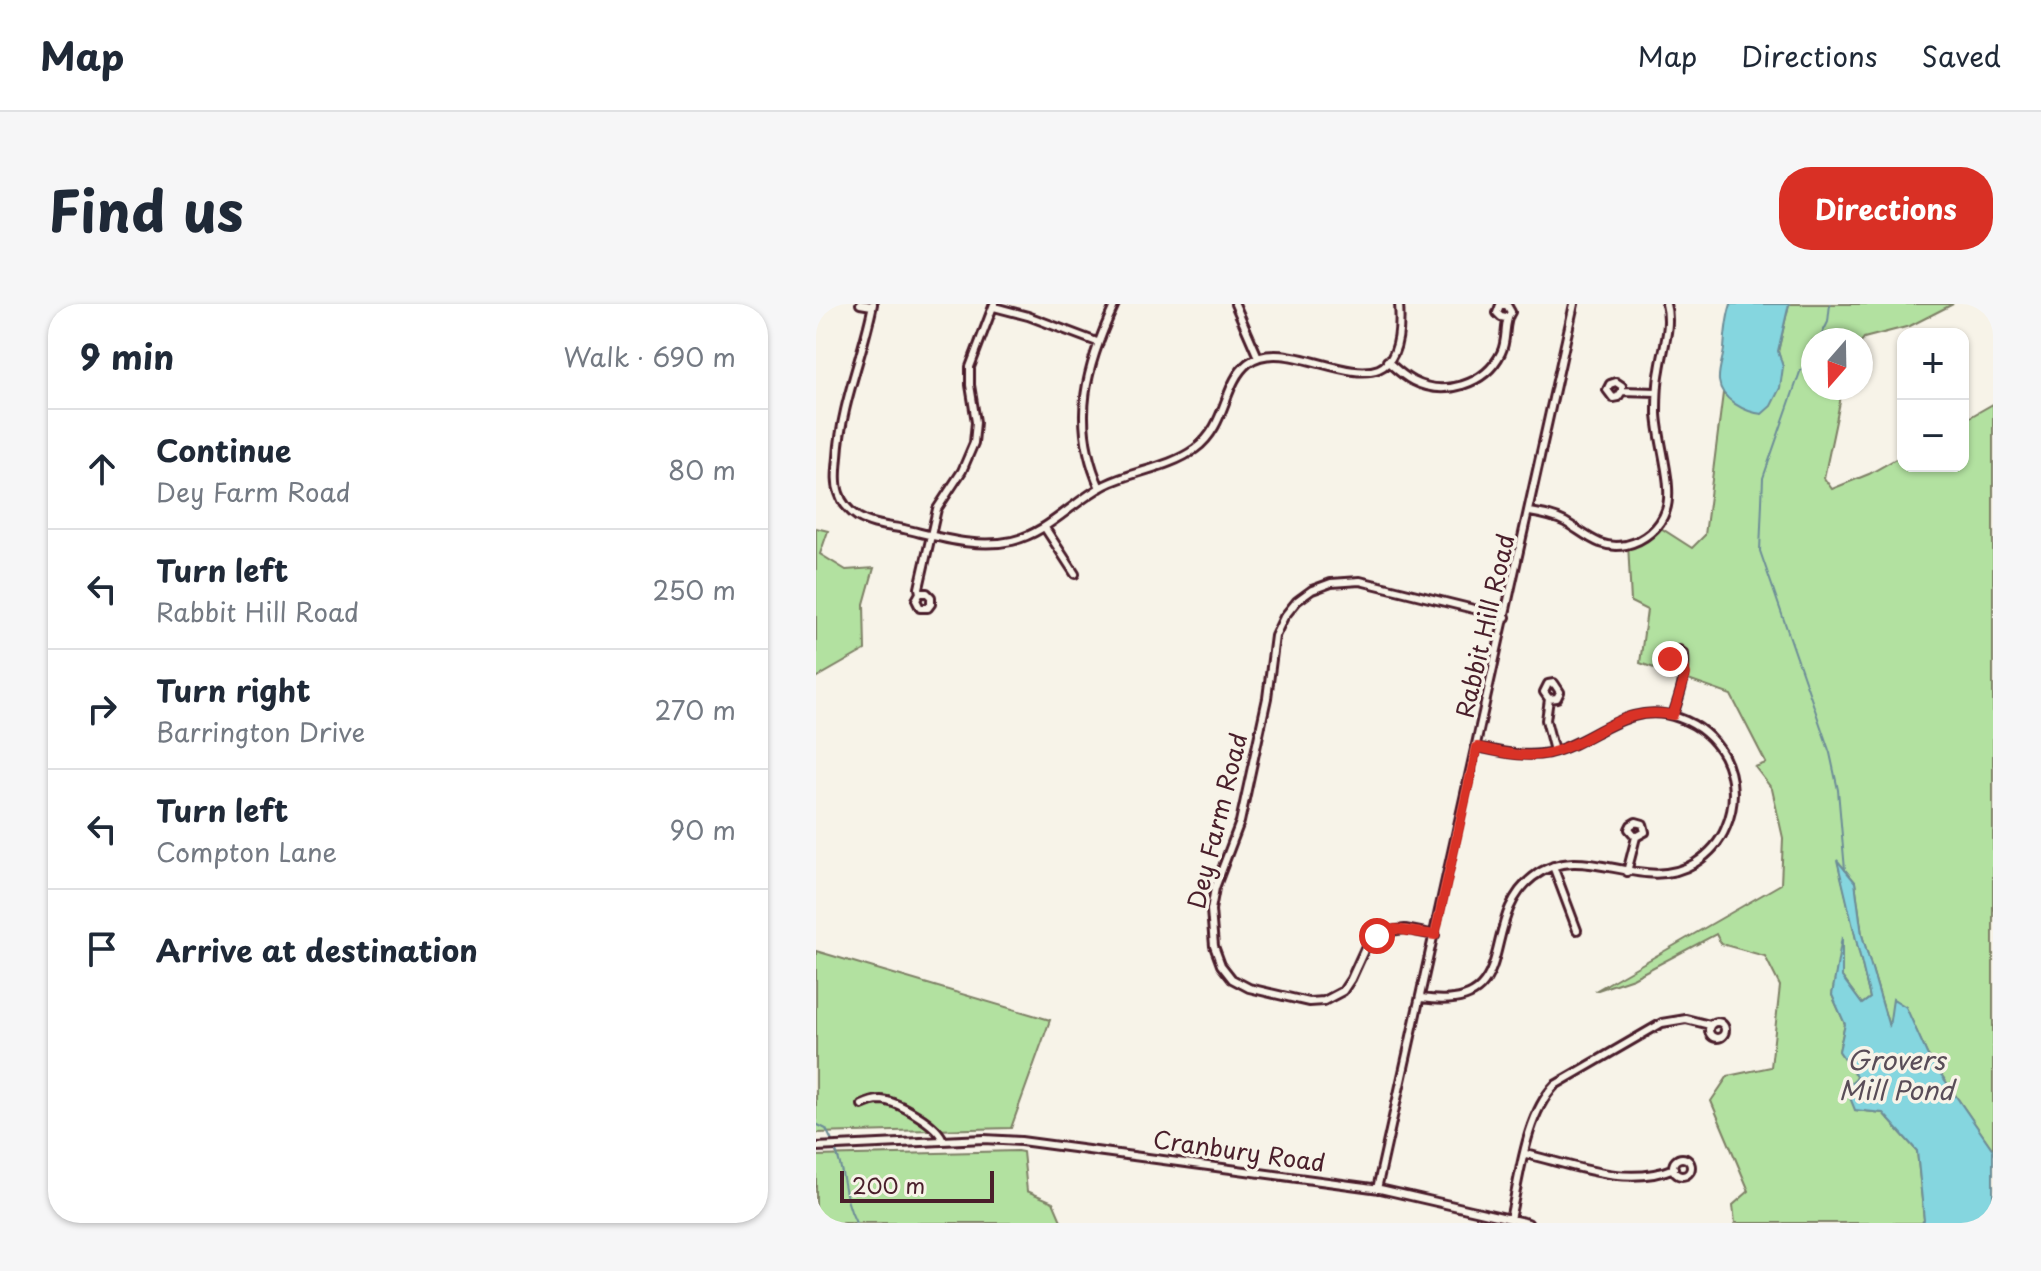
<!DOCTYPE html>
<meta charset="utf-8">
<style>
body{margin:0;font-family:"Playpen Sans",sans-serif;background:#f6f6f7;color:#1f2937}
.controls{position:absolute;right:24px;top:24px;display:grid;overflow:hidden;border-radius:16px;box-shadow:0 2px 6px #0004}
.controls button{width:72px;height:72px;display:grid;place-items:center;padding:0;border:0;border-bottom:2px solid #e0e1e3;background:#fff;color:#1f2937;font:40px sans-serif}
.compass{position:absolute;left:985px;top:24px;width:72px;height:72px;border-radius:50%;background:#fff;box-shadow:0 2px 6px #0004;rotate:200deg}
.scale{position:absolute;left:24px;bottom:20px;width:154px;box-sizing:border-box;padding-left:8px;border:4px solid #4a1f2b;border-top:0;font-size:22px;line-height:28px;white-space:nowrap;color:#4a1f2b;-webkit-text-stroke:6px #f7f3e8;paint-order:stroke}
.stop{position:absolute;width:24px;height:24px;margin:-18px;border:6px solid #d93025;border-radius:50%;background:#fff}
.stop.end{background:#d93025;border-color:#fff;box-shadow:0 2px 8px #0008}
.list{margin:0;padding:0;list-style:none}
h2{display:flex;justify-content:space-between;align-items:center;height:104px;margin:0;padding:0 32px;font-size:34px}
h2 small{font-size:26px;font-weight:400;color:#747a83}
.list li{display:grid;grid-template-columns:52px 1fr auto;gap:24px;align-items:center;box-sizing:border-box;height:120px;padding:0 32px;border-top:2px solid #e0e1e3}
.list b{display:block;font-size:30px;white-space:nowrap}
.list p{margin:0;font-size:26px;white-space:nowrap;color:#747a83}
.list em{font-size:26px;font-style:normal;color:#747a83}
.icon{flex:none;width:44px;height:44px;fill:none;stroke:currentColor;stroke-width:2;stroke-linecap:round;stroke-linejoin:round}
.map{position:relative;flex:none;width:1177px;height:919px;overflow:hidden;border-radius:32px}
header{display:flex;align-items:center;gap:48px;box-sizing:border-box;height:112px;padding:0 40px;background:#fff;border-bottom:2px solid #e0e1e3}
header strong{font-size:38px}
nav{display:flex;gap:44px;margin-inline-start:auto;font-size:28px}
.intro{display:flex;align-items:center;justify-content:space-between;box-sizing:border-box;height:192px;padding:0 48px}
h1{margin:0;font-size:56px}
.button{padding:20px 36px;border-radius:32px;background:#d93025;color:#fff;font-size:28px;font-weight:700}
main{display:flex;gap:48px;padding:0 48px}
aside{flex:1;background:#fff;border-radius:32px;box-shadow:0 2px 6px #0004}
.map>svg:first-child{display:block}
.green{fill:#b2e1a0;stroke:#7e8066;stroke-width:2}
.water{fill:#85d6df;stroke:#6d8d97;stroke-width:2}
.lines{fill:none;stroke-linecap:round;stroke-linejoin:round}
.stream{stroke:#6d8d97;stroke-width:2}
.minor-casing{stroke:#4a1f2b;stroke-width:12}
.minor{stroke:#f7f3e8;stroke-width:6}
.route{stroke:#d93025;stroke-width:10}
.labels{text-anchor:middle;stroke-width:7;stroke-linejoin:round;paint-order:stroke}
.street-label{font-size:24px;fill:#4a1f2b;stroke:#f7f3e8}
.water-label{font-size:26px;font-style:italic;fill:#594d58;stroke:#f7f3e8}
</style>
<header>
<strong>Map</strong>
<nav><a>Map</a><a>Directions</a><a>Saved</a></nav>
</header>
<div class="intro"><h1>Find us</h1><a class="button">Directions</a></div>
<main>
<aside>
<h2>9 min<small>Walk · 690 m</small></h2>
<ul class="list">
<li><svg class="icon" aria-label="ahead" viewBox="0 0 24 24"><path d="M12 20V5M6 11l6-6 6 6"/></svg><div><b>Continue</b><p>Dey Farm Road</p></div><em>80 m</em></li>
<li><svg class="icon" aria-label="left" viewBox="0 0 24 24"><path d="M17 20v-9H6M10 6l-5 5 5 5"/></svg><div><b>Turn left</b><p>Rabbit Hill Road</p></div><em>250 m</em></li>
<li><svg class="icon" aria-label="right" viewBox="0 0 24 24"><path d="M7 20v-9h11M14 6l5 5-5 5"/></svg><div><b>Turn right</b><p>Barrington Drive</p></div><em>270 m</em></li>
<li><svg class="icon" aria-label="left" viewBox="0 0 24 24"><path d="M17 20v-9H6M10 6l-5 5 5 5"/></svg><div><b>Turn left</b><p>Compton Lane</p></div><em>90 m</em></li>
<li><svg class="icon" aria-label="arrive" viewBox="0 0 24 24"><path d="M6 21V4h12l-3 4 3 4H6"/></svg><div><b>Arrive at destination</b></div></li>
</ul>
</aside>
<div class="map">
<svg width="1177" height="919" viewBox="0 0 1177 919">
<rect width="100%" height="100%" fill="#f7f3e8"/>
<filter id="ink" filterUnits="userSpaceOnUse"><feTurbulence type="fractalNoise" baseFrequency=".0125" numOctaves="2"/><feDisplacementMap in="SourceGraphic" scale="16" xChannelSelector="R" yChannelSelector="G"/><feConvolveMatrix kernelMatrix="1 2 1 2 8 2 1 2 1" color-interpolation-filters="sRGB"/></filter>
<g filter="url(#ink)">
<!-- green -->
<path class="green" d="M973,0H1137L1094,22L1048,34L1045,38L997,36V84H1025L1024,98L1008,174L1016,185L1053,170L1087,151V162H1147V117L1177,100V846L1111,750L1090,704L1078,696L1074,726L1046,631L1039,578L1022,558L1054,694L1046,700L1026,673V639L1016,691L1029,720L1023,747L1041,774L1039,806L1067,809L1101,847L1108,916L1106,919H919L917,901L933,887L895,797L912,772L955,763L964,682L949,652L905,640L900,630L817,674L779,687L965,580L967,534L956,485L939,463L950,459L915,391L824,359L831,306L815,298L812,239L840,221L876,244L889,231L907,89L916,97L967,63L962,48Z
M0,224L12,227L4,250L30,266L58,264L48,300L49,346L0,374Z
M0,647L234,716L195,824L0,829Z
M201,847L207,848L211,887L237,898L246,919H0V852Z"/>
<!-- water -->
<path class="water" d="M915,0H973L962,47L967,63L964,84L955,102L946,110C929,108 905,96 903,77C902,66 907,55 908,45C909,29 910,15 915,0Z
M1021,556L1039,578L1046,631L1073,723L1077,695L1090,703L1111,750L1177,846V919H1106L1108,916L1101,847L1067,809L1039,806L1030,784L1041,774L1023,747L1029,720L1016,691L1026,633V673L1046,700L1054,694Z"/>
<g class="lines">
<!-- stream -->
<path class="stream" d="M1003,36L1012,18L1014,0
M997,48L984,68L947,174L944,247L1014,449L1022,486L1029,566
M0,820L10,825L17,839
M19,845C30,871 26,892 40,919"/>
<!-- minor casing -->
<g class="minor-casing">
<path id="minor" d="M44,0L56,2
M57,0C47,52 25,100 22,153C21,165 19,178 23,189C26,199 33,207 42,213C55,221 73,222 88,225C123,233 160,245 196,237C233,228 256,198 289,181C317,167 353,164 379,145C411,122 407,79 432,59C480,22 593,133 583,0
M419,0L442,53
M178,3L212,12L281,38
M571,57C579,64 587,72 597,77C628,93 669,81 685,49C692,35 687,19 695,8L691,1H684L681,9L685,13L690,14
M806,87V82L800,78L794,80L791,86L797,94L802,93L806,87L841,88
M284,184C254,117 270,62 299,0
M714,208C726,210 738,212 749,218C770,230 783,246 810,241C828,237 844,224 850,206C858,181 842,138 841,109C841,95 841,80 844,66C847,44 856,22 850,0
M229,224L259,270
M104,289H111L115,293V300L112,304H104L100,296L104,289L103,284L121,205L146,167L158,139L160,118L154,81V63L178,0
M733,395L741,394L744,388L738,379L732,380L728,388L733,395L730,416L738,447
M857,411C865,388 870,372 868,350L863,346L857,348L854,358L860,362L866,360
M737,562L761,626
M811,568L820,533L829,528L827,520L820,518L815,521L813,525L820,533
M619,631L589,625L567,628L550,642L535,675L527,687L508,697L493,698L433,684L416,675L405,661L398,642L395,606L399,584L424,518L451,394L459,332L468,313L481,297L496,286L515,279L544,277L690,313
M605,694C709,710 660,617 717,573C767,534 826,592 879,559C893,550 904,538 910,523C920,500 919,474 908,452C898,434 883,421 863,414C812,395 779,438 733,449C708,454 685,448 661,443
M893 726a8 8 0 1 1 16 0a8 8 0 1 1-16 0Z
M46,801C52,798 58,796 65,796C81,797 123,821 127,837
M0,843L168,835L205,837L564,885L712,919
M710,850C757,861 811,884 858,864
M857 863a9 9 0 1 1 18 0a9 9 0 1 1-18 0Z
M561,885L758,0
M694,915C704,873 709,812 739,781L846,719L870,715L894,721"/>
</g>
<!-- minor -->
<use href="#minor" class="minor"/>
</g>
</g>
<g class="lines" filter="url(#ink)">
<!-- route -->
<path class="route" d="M561,632L579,625L619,631L661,443C684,448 706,454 729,450C778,440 802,400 857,411L870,370L866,360L860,362L854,355"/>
</g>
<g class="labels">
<!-- street labels -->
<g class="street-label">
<text transform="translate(670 322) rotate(-77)" y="8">Rabbit Hill Road</text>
<text transform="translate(402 517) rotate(-76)" y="8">Dey Farm Road</text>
<text transform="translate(423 848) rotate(8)" y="8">Cranbury Road</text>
</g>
<!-- water labels -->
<g class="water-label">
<text x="1080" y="766">Grovers<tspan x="1080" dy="30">Mill Pond</tspan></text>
</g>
</g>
</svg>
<div class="controls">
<button>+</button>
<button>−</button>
</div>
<svg class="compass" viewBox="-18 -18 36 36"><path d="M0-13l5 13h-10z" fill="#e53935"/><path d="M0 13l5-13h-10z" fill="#747a83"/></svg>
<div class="scale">200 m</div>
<div class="stop" style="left:561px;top:632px"></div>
<div class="stop end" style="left:854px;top:355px"></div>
</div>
</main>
